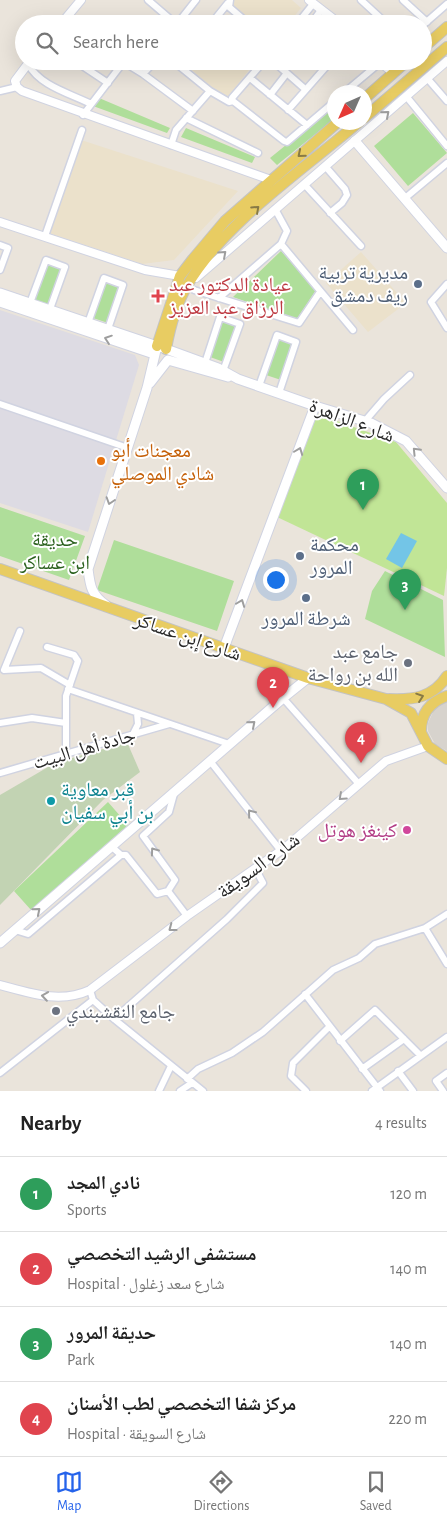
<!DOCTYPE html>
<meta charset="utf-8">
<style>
body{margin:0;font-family:"Alegreya Sans","Noto Naskh Arabic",sans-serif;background:#f2f2f2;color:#222}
.compass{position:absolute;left:327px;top:85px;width:45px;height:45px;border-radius:50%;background:#fff;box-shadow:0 5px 20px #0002;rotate:225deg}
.you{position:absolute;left:275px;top:579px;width:18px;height:18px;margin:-12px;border:4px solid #fff;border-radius:50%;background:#1a73e8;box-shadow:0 0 0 8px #1a73e833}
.badge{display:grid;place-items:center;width:32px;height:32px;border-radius:50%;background:#2563eb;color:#fff;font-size:16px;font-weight:700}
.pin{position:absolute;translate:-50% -41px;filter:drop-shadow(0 1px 2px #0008)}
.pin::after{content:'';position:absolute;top:26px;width:18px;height:15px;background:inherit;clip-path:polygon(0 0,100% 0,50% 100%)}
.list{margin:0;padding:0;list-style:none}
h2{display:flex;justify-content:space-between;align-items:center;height:65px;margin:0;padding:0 20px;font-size:21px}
h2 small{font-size:16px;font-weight:400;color:#767676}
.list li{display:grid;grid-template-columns:32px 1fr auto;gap:15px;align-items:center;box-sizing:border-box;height:75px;padding:0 20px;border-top:1px solid #e0e0e0}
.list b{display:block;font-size:19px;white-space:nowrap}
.list p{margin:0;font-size:16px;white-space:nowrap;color:#767676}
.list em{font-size:16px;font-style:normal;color:#767676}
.icon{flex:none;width:28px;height:28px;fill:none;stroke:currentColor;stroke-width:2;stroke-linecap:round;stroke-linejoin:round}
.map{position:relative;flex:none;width:447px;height:1091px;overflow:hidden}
.search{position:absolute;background:#fff;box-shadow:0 5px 20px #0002;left:15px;right:15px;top:15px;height:55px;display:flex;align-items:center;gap:12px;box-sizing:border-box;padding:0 18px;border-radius:28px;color:#767676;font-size:19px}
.sheet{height:365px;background:#fff}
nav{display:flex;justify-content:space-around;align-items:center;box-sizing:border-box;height:70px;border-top:1px solid #e0e0e0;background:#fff;font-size:14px;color:#767676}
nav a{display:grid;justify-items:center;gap:2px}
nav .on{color:#2563eb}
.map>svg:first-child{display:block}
.industrial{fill:#dddbe3}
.education{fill:#ebe1cb}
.green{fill:#afde9a}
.cemetery{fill:#c2d3b3}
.pitch{fill:#c1e596}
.plaza{fill:#d7d3cd}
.water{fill:#73c5e7}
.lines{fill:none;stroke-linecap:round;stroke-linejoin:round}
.minor-casing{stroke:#d0d3e1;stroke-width:9}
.tertiary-casing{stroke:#d0d3e1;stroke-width:10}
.secondary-casing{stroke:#d0d3e1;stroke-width:11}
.primary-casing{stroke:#c3c3c3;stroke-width:12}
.minor{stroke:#fff;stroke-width:6}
.tertiary{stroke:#fff;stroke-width:8}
.secondary{stroke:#fff;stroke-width:9}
.primary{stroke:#e8cc62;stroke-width:10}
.oneway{stroke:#9e9e9e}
.oneway2{stroke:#887a45}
.service-dot{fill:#5c6f8a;stroke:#fff;stroke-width:2}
.health-dot{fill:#e0444e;stroke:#fff;stroke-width:2}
.food-dot{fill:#e8710a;stroke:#fff;stroke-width:2}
.worship-dot{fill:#6b7280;stroke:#fff;stroke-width:2}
.culture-dot{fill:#0f9aa8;stroke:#fff;stroke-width:2}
.hotel-dot{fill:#d1479c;stroke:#fff;stroke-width:2}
.labels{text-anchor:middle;stroke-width:4;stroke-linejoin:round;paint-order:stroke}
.service-label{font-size:20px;fill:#4e5e75;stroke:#fff;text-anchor:end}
.health-label{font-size:20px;fill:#be3a42;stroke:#fff;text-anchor:start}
.street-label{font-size:20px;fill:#282828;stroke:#fff}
.food-label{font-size:20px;fill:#c56008;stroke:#fff;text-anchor:start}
.park-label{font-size:20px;fill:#2a601d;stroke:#fff}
.worship-label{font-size:20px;fill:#5b616d;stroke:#fff;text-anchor:end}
.culture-label{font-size:20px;fill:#0d838f;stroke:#fff;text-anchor:start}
.hotel-label{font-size:20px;fill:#b23c85;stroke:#fff;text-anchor:end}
</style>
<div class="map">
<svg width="447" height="1091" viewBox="0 0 447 1091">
<rect width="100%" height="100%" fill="#eae4db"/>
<!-- industrial -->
<path class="industrial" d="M0,310L135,355L139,365L88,532L0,503Z"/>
<!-- education -->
<path class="education" d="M231,0H292L301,8L288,24H252L228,4Z
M181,61H256L226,99Z
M81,140L238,191L174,260L142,264L49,233Z
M361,252L406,303L368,332L326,283Z"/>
<!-- green -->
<path class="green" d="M99,98L170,128L167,133L93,106Z
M334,106V119L277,165L270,158Z
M413,113L447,153L408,186L374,146Z
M186,128L255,157L252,163L181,137Z
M281,251L316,290L297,319L233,297Z
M48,263L63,268L50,305L35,300Z
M106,281L120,286L108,323L93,318Z
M222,320L237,325L224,362L210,357Z
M279,338L294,343L281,380L266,375Z
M0,507L85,536L69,580L0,556Z
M114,540L234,581L217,631L97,590Z
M385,571L443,600L445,657L365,619L372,591Z
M108,802L128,825L31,910L14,891Z"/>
<!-- cemetery -->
<path class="cemetery" d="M127,742L140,772L103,800L0,905V795L55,763Z"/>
<!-- pitch -->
<path class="pitch" d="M317,414L396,442L447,503V568L444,596L277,517Z"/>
<!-- plaza -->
<path class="plaza" d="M447,702V751L435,744L428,731V723L434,710L425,711Z"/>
<!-- water -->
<path class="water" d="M401,533L417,541L402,568L386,559Z"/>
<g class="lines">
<!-- minor casing -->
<g class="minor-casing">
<path id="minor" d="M148,0L176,24
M230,0L229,7L249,24
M361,0L387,24
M403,0L427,22
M182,18L190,24
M177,24L196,0
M211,24L228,3
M297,24L313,4
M311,24L321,10
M423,25L447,4
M75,61L108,83
M264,61L232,98L233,101L284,141L287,142L334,102
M273,61L305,89
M28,64C40,86 69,93 91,104
M143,74L193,111
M250,78L307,125
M427,78L447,101
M0,91L17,87
M210,91L229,102L233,101
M345,92L382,61
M270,95L287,73
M406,96L447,146
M288,110L331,61
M83,115L122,64L125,63L143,74L155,61
M186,118L258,153
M171,145L176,130L210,91L173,61
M325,166L345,189L347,195L342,203L330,213
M304,184L361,246
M404,199L447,163
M275,209L287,231L281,244L353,330
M45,236L82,130
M0,245L8,248L0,270
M447,284L431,302L447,328
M194,290L299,323L320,292
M219,298L281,244
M30,303L46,260L65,267L50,309
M88,323L104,278L123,285L108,329
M205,363L220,317L240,324L223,371
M259,386L277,335L296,342L279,393
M0,404L128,448
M365,421L384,399L410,375
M20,631L4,670L41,668L70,685
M47,647L74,655L78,661L66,696V753
M68,689L229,744
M283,698L358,783
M0,723L32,718L66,723
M133,734L138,724L137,713
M210,761L281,851
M0,773L169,724
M112,847L121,855H126L157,894L168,891L175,880L143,836L169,812L174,794
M168,891L187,916
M425,928L447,964
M15,930L28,934L121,855
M305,994L380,1091
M93,1000L114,1019L203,1091
M114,1019L227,919L263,883L255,868
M340,1041L375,1010L420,1055
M362,1069L404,1039
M398,1071L413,1091
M0,1073L93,1000L90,990
M187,1079L198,1069L232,1053L263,1032L333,970L359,958L375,944L425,928L447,914
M159,1091L171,1066
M180,1091L192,1083
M306,1091L291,1076L293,1063L329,1027
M372,1091L447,1037
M443,1091L436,1081L447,1073"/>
</g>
<!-- tertiary casing -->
<g class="tertiary-casing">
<path id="tertiary" d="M309,0L340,24
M61,24L81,0
M30,61L15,81L17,87L22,91L271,180
M379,61L393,73
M0,222L145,270L180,276
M196,278L447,61
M0,985C30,993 60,1004 90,990L187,916L286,847L386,761L428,746"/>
</g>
<!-- secondary casing -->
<g class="secondary-casing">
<path id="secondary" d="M355,141L447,248
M0,293L166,349L218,368L238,379L315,406L371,423L406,441L447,488
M0,302L154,354
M150,383L168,360L228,377
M106,605C91,595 90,585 88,569L147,388L157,346
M224,648L315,406
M0,943L283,698L308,678"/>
</g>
<!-- primary casing -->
<g class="primary-casing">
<path id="primary" d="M423,48L447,27
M364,99L407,61
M364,118L447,47
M157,346L180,276L193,259L225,221L338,122
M166,349C170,327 176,304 188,284C225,222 304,169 359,122
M0,569L308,678L386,699L411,713L428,746L447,759
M389,699C413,700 433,698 447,676
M421,731C421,713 430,702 447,696"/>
</g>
<!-- minor -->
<use href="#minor" class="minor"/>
<!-- tertiary -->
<use href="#tertiary" class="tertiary"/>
<!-- secondary -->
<use href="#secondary" class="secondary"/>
<!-- primary -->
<use href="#primary" class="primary"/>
</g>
<!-- one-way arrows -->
<defs><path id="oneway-chevron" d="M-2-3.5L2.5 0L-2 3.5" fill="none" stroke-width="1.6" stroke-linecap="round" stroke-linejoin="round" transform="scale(1.25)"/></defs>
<g class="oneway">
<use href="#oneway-chevron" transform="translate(386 114) rotate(-41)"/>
<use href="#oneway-chevron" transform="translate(223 254) rotate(-42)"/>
<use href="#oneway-chevron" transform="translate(108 339) rotate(-161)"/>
<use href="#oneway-chevron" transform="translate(299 451) rotate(-69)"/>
<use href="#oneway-chevron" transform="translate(416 451) rotate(-134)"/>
<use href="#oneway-chevron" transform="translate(110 501) rotate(108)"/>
<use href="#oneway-chevron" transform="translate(241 603) rotate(-69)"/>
<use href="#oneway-chevron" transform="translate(252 724) rotate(-41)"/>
<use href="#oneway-chevron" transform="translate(342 797) rotate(138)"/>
<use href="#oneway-chevron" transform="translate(251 813) rotate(-129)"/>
<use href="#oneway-chevron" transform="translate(154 851) rotate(-126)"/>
<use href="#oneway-chevron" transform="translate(37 911) rotate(-40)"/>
<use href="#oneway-chevron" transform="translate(172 928) rotate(143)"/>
<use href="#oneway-chevron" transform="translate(45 996) rotate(-172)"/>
</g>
<g class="oneway2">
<use href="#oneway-chevron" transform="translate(301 154) rotate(140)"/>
<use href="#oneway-chevron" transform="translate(256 209) rotate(-42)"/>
<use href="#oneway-chevron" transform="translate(420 697) rotate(-19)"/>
</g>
<!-- markers -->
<g class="service-dot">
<circle cx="418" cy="284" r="5"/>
<circle cx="300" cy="556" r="5"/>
<circle cx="306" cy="598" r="5"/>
</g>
<path class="health-dot" d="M155.5 288.5h5v5h5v5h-5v5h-5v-5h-5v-5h5z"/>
<circle class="food-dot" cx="101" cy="461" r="5"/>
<g class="worship-dot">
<circle cx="408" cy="663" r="5"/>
<circle cx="56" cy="1011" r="5"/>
</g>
<circle class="culture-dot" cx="51" cy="801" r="5"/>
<circle class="hotel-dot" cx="407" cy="830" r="5"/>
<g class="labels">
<!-- service labels -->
<g class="service-label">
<text x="408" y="279">مديرية تربية<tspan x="408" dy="23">ريف دمشق</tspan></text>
<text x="310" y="551" text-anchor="start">محكمة<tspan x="310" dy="23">المرور</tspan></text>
<text x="306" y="625" text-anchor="middle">شرطة المرور</text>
</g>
<!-- health labels -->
<g class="health-label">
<text x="169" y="291">عيادة الدكتور عبد<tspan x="169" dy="23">الرزاق عبد العزيز</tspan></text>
</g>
<!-- street labels -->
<g class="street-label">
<text transform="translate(352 420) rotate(21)" y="7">شارع الزاهرة</text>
<text transform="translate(188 636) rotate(19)" y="7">شارع إبن عساكر</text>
<text transform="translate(84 748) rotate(-16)" y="7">جادة أهل البيت</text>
<text transform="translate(258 865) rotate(-36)" y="7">شارع السويقة</text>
</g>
<!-- food labels -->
<g class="food-label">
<text x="111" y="457">معجنات أبو<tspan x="111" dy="23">شادي الموصلي</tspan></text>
</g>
<!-- park labels -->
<g class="park-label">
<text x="55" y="546">حديقة<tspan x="55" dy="23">ابن عساكر</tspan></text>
</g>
<!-- worship labels -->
<g class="worship-label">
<text x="398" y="658">جامع عبد<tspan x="398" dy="23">الله بن رواحة</tspan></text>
<text x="66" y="1018" text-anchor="start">جامع النقشبندي</text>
</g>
<!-- culture labels -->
<g class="culture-label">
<text x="61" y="796">قبر معاوية<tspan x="61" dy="23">بن أبي سفيان</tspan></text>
</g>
<!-- hotel labels -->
<g class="hotel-label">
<text x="397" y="837">كينغز هوتل</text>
</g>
</g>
</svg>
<svg class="compass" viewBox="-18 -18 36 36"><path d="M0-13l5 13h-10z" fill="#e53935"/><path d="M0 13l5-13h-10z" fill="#767676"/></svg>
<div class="you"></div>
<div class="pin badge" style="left:363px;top:510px;background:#2e9e5b">1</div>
<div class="pin badge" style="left:273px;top:708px;background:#e0444e">2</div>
<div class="pin badge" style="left:405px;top:610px;background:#2e9e5b">3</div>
<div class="pin badge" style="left:361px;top:763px;background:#e0444e">4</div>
<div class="search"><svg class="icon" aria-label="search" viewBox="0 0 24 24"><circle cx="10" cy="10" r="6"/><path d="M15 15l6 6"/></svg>Search here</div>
</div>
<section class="sheet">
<h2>Nearby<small>4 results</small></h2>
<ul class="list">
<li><span class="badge" style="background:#2e9e5b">1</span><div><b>نادي المجد</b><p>Sports</p></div><em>120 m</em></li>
<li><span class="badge" style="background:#e0444e">2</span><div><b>مستشفى الرشيد التخصصي</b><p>Hospital · شارع سعد زغلول</p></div><em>140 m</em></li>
<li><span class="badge" style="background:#2e9e5b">3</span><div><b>حديقة المرور</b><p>Park</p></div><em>140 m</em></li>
<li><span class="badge" style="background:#e0444e">4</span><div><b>مركز شفا التخصصي لطب الأسنان</b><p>Hospital · شارع السويقة</p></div><em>220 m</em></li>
</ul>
</section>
<nav>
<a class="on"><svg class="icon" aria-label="map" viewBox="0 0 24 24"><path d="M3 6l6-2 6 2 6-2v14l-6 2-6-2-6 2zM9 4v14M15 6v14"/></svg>Map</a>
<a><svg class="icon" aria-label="directions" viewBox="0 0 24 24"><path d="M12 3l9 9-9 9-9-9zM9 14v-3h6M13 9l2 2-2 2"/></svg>Directions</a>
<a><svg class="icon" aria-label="saved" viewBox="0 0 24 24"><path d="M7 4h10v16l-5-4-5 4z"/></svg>Saved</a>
</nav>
